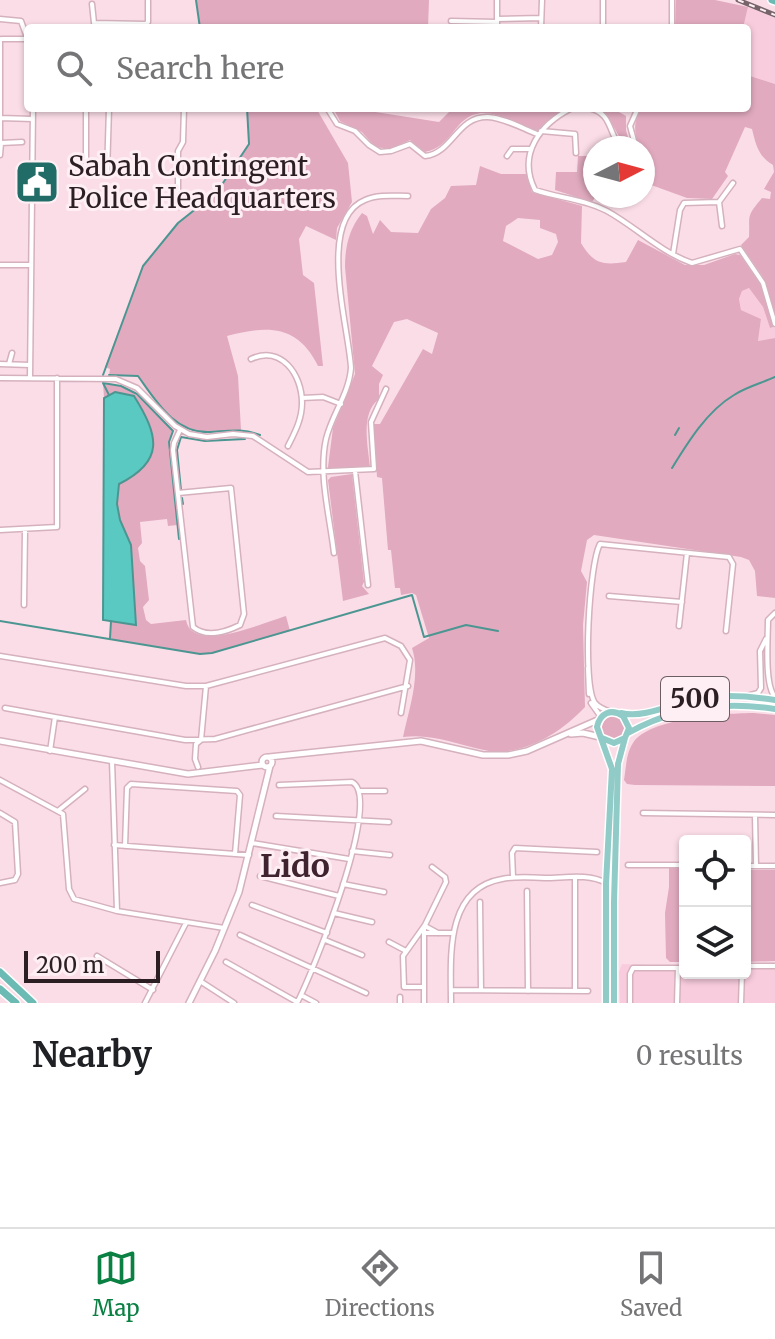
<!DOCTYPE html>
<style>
body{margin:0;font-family:Merriweather,serif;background:#f2f2f2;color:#202124}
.controls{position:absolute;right:24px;bottom:24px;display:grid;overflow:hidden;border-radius:8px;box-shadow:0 2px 6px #0004}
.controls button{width:72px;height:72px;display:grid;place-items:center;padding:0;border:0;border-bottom:2px solid #e0e0e0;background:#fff;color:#202124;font:40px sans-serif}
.compass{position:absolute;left:583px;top:136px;width:72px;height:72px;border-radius:50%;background:#fff;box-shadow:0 2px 6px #0004;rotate:84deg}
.scale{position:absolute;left:24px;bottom:20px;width:136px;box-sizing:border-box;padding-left:8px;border:4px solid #2c1f24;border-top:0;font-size:22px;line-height:28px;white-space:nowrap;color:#2c1f24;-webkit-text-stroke:6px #feeff4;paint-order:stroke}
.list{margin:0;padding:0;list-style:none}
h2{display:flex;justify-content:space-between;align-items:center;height:104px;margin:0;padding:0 32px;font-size:34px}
h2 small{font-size:26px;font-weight:400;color:#757577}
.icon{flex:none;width:44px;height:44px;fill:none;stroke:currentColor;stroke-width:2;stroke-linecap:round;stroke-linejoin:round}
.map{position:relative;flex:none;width:775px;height:1003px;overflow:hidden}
.search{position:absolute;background:#fff;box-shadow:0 2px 6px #0004;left:24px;right:24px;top:24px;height:88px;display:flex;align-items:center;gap:20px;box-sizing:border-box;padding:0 28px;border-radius:8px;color:#757577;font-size:30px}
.sheet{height:224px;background:#fff}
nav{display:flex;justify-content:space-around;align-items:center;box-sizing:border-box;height:112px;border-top:2px solid #e0e0e0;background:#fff;font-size:22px;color:#757577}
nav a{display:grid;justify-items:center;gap:4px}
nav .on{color:#0b8043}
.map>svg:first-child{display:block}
.built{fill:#f9ccdd}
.green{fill:#e1aabf;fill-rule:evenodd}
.water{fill:#5ac9c1;stroke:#4c9692;stroke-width:2}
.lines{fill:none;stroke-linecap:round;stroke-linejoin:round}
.stream{stroke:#4c9692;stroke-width:2}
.minor-casing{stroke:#d5b1be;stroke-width:7}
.tertiary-casing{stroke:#d5b1be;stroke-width:8}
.primary-casing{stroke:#fff;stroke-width:9}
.trunk-casing{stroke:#fff;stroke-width:10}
.minor{stroke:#fff;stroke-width:4}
.tertiary{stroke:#fff;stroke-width:5}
.primary{stroke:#91cbc7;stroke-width:6}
.trunk{stroke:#6cbab4;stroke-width:7}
.rail-casing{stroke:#77646b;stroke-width:5}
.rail{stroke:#feeff4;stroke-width:2;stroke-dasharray:6;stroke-linecap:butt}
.labels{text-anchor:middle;stroke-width:6;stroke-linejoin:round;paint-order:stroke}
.shield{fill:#feeff4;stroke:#6b5d62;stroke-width:2}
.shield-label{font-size:26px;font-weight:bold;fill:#2c1f24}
.poi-label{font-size:28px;fill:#2c1f24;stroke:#feeff4;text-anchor:start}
.quarter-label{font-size:32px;font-weight:bold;fill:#3f242f;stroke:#feeff4}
</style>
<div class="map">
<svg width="775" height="1003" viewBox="0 0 775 1003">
<rect width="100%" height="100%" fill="#fbdde8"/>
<!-- built -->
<path class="built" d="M748,7L775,18V84L747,75V28H743Z
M749,288L763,307L770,328H775V338L758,341L761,319L741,310L739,299L742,291Z
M622,964L685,966V973H745V968L775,969V1003H620L619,972Z"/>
<!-- green -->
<path class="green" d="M196,0H429L428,28H200Z
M676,0H715L748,7L743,28H675Z
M747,75L775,84V314L763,277L741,245L749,237C750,214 746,217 762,198L770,199L771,192L764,189L774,172L773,165C758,156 756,145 752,129L745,127L725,172L728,176L712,199L687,198L643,182V148H638C635,132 632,123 642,108H747Z
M247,108H316L348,163L352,202L337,228L336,240L306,226L299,239L303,275L314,283L323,366H318C298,325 268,325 227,336L238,376L241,430C228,430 215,433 203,432C172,430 154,398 138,376L109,375L110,369L105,367L143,266L178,223L217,192L249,144Z
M333,108H365L369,111L439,122L453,108H565L537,131C521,125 499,112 481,113C454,116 453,147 425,152L410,140L390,149L375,147L362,132L340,121Z
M600,108H619V112L626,116V130L631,148L625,147L607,115Z
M578,156H595L596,196L592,202L555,190L556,172H577Z
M480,166L501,174H527L532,192L582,206L581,243C594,265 604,265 626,262L638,240L685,265H704L735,254L740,255L761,285L774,327L770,328L763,307L749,288L742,291L739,299L741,310L761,319L758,341L775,338V598L757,596L755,571L749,560L741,557L594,535L587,540L581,571L587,582L583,625L585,707C561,733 521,758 484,750C456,744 431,733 403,737C409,709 421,676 412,648L429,638L416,595L412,593L401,595L400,588H395L391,550H388L382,478L377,477L373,424H380L423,349L432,354L438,333L407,319L394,322L372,366L383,375L379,384V399C360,413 368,446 370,467L328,470V467L333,428L355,374L345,267C345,247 349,229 362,213L367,216L373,234L380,220L391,232L418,233L431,209L445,198L451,186L476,185ZM518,218L540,220V228L556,234L558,242L552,255L538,259L503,241L506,226Z
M103,383C136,385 152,410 173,431L169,442L177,525L168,526L167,519L140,522L142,543L138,548L140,561L145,566L149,600L143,607L146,620L151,624L186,620C192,655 265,622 286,616L290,631L212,653L200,654L110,639L111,621L136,624L131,545L120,520L117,504L119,484C165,461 159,436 134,397L115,392L104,398Z
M352,474L364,582L362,586L369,594L343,601L328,480L331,477Z
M754,713L775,715V786L635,785L627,784L624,780C626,769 626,753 633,743C648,718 727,713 754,713Z
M602 728a12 12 0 1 1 24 0a12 12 0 1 1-24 0Z
M669,868H685V962H670L666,958L665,913L669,887Z
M745,870H775V961L745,962Z"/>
<!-- water -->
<path class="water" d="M115,392L134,396C159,436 165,461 119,484L117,504L120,520L131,545L136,625L103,620L104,398Z"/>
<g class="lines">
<!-- stream -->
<path class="stream" d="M196,0L200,28
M103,375L143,266L178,223L217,192L249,144L247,108
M109,375L138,376C156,401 175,434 210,432C228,431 243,428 260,435
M109,395L103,383L121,386L137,394L173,431L169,442L179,539
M675,435L679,428
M672,468C688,442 707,411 734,395C746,387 762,383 775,377
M181,490L177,450L181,437L205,441L245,439
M182,498L183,504
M0,621L200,654L212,653L412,595L424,637L466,625L498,631
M110,638L111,621"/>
<!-- minor casing -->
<g class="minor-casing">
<path id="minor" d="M497,0V28
M672,0V28
M92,4L94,23L146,24L148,22V1
M0,19L21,21L28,40
M497,19L541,18
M451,21L497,22
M541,28L542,0
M603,28V0
M0,39V143
M2,39H27
M327,108L337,124L355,131L369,145L380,152L391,151L410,144L425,156C453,153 457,116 488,117C504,118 522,128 537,134
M572,108C540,124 517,154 535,190C559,198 584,199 607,211C636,227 660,252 692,263L740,249L763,283L775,324
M589,108C612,113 608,132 621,148
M0,118L33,119
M541,131L575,134L576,153
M636,148L630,126L638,108
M0,155L1,143L22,142
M507,156L512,149H531
M86,172V108
M107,174L109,108
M719,202L733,183
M178,207V151L183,142L184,108
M673,254L680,210L684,203L719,202L722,226
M0,265H31
M251,359C281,345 302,374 302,403C302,419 295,432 288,446
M0,364L30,365
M9,364L12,353
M0,378L116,379L137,388L175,426L189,434L207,437L233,434L253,436L308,472L374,469L371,422L386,389
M30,378L33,108
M302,398L323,397L341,404
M355,471L368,585
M178,493L231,488L244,614L240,625C226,632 206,638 193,627L173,450L174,443L180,430
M0,530L57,527V378
M334,553C330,517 318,475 326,439C332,414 349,394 351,368C349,328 316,220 365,200C378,194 395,196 408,196
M609,596L682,602
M24,605L25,530
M775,613L768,620C768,637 764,685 775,697
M679,626L687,553
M0,656L186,686H206L385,638L401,646L410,660L401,713
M588,668L589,694
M747,696L758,693L761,688L760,651L766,639
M591,703L601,717
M5,708L55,717
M611,712C605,710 599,708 595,703C582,685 589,564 600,544L729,557L733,564L726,631
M50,751L55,717L185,740L215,739L408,686
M112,761L117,911
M198,767L195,759L196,744L201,740L206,686
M0,780L63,814L69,889L74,899L117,911L224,928
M279,785L352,782C384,798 312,974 297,1003
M360,791H385
M59,810L85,789
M0,813L15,822L18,874L15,880L0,883
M643,813L775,815
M755,815L756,866
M276,816L389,822
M252,843L349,859
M114,845L249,855
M125,846L127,788L131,784L237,791L240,795L235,854
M352,851L390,855
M628,865H685
M745,866H775
M260,876L339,896
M513,877L512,853L515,848L597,852
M575,878V991
M343,884L384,892
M527,891L528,991
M480,902L481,990
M252,905L327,933
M334,913L372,922
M425,926L438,933
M424,933H452
M240,935L366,993
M325,940L362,955
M389,942L406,951
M97,956L153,990
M226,962L297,1002
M745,966H775
M200,981L234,1003
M424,987H404L403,956L425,925L446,882L445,877L432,867
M451,990L588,991
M301,995L316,1003
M145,1003L186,923
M400,1003V997
M424,1003V929
M451,1003C451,959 444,889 502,879C516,876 531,877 545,878C564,878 589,873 606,883
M630,1003V974L633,968H685
M677,1003L678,968
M741,1003L742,973"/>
</g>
<!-- tertiary casing -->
<g class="tertiary-casing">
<path id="tertiary" d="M571,734L583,733L600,737
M0,741L188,774L263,765
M262 762a5 5 0 1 1 10 0a5 5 0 1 1-10 0Z
M269,757L421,741L483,755H508L527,751L600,719
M189,1003L215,951L239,892L270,766"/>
</g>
<!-- primary casing -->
<g class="primary-casing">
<path id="primary" d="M621,713C646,719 675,702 700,698C726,694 750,696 775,700
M628,733C674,707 723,701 775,709
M602,738L614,743L625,738L629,728L623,716C611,708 600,713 597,727L612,769L606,884V1003
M614,1003V902L618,764L625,738"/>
</g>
<!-- trunk casing -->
<g class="trunk-casing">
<path id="trunk" d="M772,0L775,1
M0,972L33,1003
M0,989L16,1003"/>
</g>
<!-- minor -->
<use href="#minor" class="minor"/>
<!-- tertiary -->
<use href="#tertiary" class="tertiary"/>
<!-- primary -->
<use href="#primary" class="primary"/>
<!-- trunk -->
<use href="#trunk" class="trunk"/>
<!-- rail casing -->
<g class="rail-casing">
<path id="rail" d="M738,0L775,15"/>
</g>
<!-- rail -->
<use href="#rail" class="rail"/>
</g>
<!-- icons -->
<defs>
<g id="civic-square" transform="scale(2.3)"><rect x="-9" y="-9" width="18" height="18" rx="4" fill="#216c67" stroke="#feeff4"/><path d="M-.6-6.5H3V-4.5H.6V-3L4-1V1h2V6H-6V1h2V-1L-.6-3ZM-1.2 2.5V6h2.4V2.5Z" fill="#fff"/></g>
</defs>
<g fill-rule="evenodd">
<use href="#civic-square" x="37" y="182"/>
</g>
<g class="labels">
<!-- shield labels -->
<rect class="shield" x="661" y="677" width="68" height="44" rx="6"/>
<g class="shield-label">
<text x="695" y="708">500</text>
</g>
<!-- poi labels -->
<g class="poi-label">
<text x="68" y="176">Sabah Contingent<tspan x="68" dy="32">Police Headquarters</tspan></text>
</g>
<!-- quarter labels -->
<g class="quarter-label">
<text x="295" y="877">Lido</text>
</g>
</g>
</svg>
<div class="controls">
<button><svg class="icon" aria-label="locate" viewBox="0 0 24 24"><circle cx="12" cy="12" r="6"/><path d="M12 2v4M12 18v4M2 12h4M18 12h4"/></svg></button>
<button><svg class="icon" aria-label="layers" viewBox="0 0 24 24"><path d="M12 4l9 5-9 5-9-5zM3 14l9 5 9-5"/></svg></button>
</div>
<svg class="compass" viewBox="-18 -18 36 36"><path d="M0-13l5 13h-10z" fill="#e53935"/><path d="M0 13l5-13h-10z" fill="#757577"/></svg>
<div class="scale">200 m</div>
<div class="search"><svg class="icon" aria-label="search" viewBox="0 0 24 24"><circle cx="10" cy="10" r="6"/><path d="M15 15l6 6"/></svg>Search here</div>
</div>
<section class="sheet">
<h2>Nearby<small>0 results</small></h2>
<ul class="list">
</ul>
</section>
<nav>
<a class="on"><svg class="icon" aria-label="map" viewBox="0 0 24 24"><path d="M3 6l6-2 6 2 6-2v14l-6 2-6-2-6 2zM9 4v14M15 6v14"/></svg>Map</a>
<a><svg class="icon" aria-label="directions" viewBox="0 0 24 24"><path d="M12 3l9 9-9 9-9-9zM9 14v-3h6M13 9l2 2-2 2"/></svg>Directions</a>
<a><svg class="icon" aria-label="saved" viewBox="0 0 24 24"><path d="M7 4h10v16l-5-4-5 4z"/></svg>Saved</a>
</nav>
